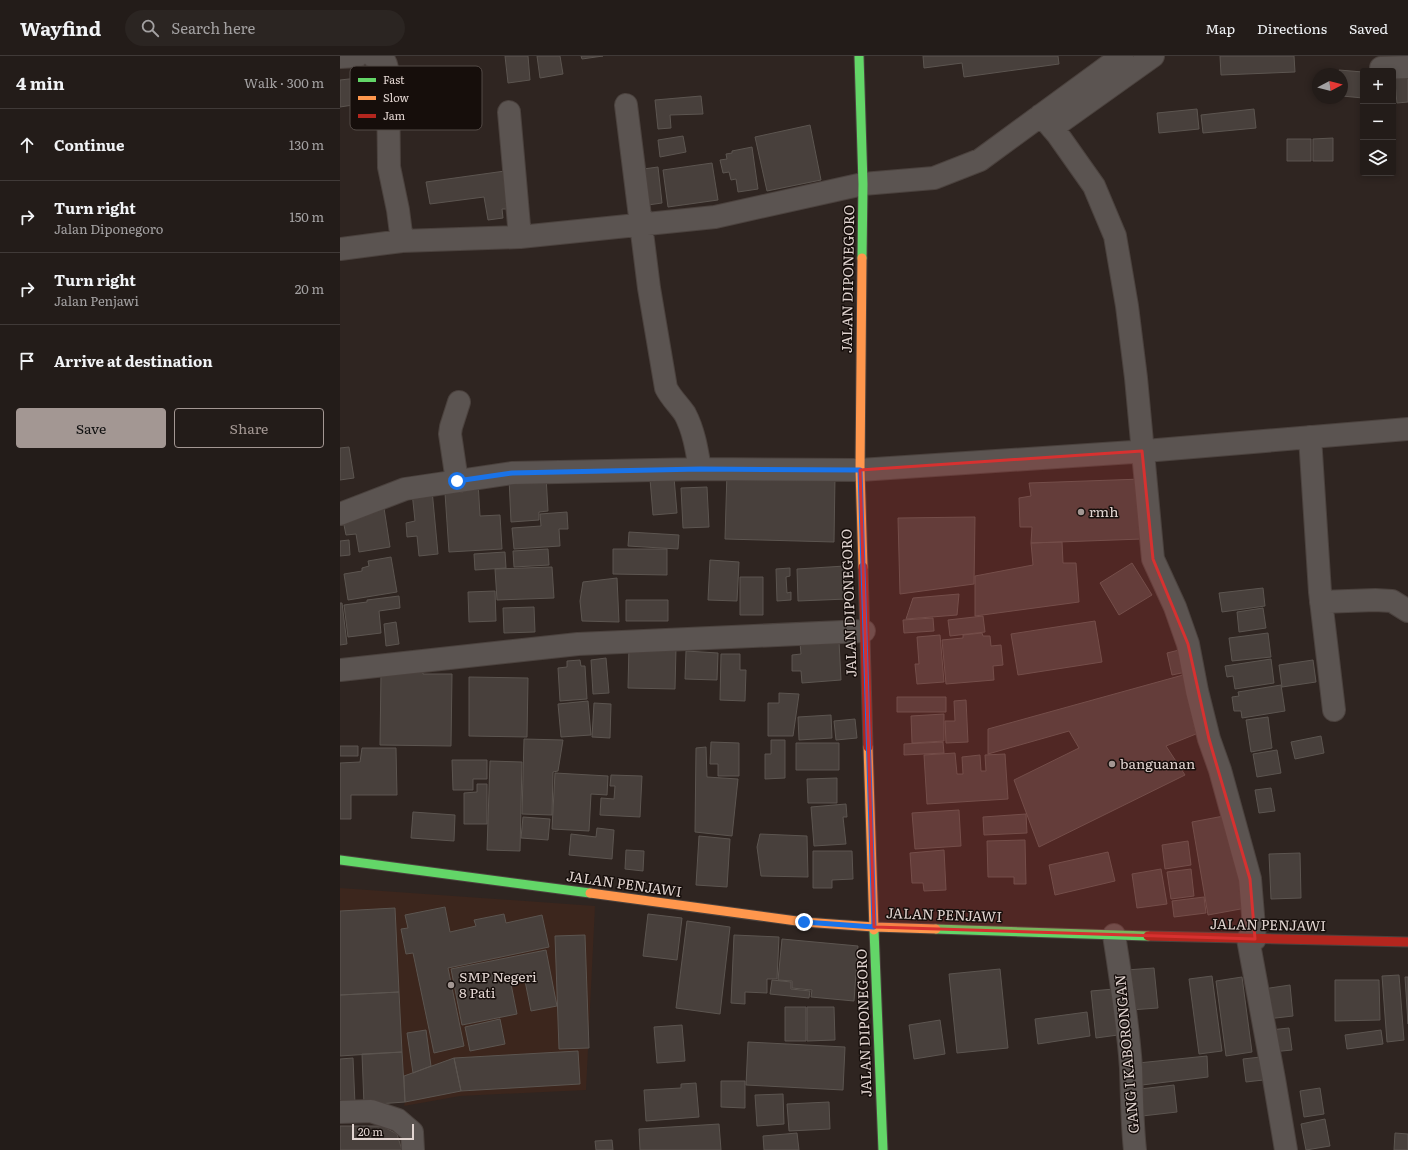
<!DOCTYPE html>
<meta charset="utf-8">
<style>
body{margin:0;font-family:Literata,serif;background:#2b2522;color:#f1f3f6}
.controls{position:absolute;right:12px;top:12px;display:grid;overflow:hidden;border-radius:4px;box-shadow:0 2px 6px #0003}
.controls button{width:36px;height:36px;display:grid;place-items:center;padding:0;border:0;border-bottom:1px solid #403a38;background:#231c19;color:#f1f3f6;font:20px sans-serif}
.compass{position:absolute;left:972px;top:12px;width:36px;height:36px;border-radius:50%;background:#231c19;box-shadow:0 2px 6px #0003;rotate:83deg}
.scale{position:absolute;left:12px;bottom:10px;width:62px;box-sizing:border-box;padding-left:4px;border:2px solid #e2d5d1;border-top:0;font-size:11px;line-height:14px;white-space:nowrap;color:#e2d5d1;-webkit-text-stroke:3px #160e0b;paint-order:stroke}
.stop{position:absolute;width:12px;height:12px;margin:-9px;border:3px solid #1a73e8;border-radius:50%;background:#fff}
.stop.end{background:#1a73e8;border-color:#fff;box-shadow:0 1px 4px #0008}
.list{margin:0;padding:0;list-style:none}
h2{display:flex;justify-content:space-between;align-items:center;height:52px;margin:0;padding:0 16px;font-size:17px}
h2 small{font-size:13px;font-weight:400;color:#a3a1a2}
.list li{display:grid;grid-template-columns:26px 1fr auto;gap:12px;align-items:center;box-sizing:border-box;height:72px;padding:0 16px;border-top:1px solid #403a38}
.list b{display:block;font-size:15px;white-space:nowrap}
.list p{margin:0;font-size:13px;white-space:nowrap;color:#a3a1a2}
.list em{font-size:13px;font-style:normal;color:#a3a1a2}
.actions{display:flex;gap:8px;padding:12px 16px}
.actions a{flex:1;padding:9px 0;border:1px solid #a39793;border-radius:4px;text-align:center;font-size:14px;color:#a39793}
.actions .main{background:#a39793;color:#111}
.icon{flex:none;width:22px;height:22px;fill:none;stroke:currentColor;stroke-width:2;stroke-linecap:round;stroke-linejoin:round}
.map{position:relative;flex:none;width:1068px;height:1094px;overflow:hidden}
header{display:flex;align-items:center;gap:24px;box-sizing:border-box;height:56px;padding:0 20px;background:#231c19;border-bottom:1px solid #403a38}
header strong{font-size:19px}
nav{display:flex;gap:22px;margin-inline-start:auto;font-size:14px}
.search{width:280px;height:36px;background:#2b2522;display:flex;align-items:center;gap:10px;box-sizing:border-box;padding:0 14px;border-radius:22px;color:#a3a1a2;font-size:15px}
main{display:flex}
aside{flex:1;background:#231c19}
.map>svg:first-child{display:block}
.built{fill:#3c261d}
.building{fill:#48403c;stroke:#5c5550}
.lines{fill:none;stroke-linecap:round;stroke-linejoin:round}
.street-casing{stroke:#4b423e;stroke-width:24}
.fast-casing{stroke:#4b423e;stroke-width:11}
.slow-casing{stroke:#4b423e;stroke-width:11}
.jam-casing{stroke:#4b423e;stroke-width:11}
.street{stroke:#5b5451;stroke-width:22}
.fast{stroke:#63d668;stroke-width:9}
.slow{stroke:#ff974d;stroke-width:9}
.jam{stroke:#b3261e;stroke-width:9}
.route{stroke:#1a73e8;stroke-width:5}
.marked{fill:#d73130;fill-opacity:0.2;stroke:#d73130;stroke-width:3;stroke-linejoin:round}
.poi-dot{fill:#a39793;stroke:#160e0b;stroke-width:1.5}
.labels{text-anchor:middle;stroke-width:3;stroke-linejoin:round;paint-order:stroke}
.street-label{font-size:14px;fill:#e2d5d1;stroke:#160e0b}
.poi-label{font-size:14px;fill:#e2d5d1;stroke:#160e0b;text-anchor:start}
.key{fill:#160e0b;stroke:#534a46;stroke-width:1}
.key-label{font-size:11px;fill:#e2d5d1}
</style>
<header>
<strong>Wayfind</strong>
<div class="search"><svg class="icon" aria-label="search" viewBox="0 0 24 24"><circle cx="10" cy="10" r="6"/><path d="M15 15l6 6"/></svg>Search here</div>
<nav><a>Map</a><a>Directions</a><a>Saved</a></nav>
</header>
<main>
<aside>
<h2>4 min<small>Walk · 300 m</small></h2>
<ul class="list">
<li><svg class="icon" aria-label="ahead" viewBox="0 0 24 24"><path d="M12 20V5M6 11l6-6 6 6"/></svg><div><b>Continue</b></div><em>130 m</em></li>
<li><svg class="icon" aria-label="right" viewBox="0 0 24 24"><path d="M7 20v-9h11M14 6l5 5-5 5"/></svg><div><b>Turn right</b><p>Jalan Diponegoro</p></div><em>150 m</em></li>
<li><svg class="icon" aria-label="right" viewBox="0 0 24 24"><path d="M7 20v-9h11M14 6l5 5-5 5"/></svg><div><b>Turn right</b><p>Jalan Penjawi</p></div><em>20 m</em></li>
<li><svg class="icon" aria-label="arrive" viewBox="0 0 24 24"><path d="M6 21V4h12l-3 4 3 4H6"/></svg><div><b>Arrive at destination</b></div></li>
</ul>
<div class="actions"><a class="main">Save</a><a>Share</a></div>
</aside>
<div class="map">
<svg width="1068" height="1094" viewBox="0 0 1068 1094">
<rect width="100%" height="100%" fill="#2f2521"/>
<!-- built -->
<path class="built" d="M0,832L255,850L246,1034L120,1040L64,1050L65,1046L59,936L0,939Z"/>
<!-- building -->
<path class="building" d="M165,0H188L190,24L168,27Z
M197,0H220L223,18L200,22Z
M241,0H263L242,3Z
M583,0H718L719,8L624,21L622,7L584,12Z
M880,0H954L955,16L881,19Z
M999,14L1023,16V42L1002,40V18H999Z
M1068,17V46L1057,47L1054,18Z
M27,21L31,55L14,57L13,49L0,51V24Z
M361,40L363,58L330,59L331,72L318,73L315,44Z
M857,53L859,73L819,77L817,57Z
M914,53L916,72L863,77L861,59Z
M470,69L481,124L427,135L415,81Z
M343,80L346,96L320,101L318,84Z
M993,82V105H973V83Z
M947,83H971V105H947Z
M412,91L418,133L398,136L396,123L391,124L389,116L383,117L380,104L387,103L386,98L392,97V95Z
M372,107L378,144L328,151L323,114Z
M318,111L322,147L301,150L296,114Z
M165,115L168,153H162L163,162L148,164L144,141L90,148L86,126Z
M9,391L14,422L0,424V392Z
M387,416L495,420L494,486L385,483Z
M206,420L208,455L199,456V464L171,466L169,422Z
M334,421L337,457L313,459L310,423Z
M802,423V483L691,487L692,471H680L679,442L691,440L689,427Z
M138,425L140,460L160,459L162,493L109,496L105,437L123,436L122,426Z
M367,431L369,471L343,472L341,432Z
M92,434L98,498L79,500L77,480L67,481L66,467L75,465L72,436Z
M44,452L50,491L19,496L16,478L6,479L2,459Z
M227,456L228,473H219L220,490L174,493L172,472L201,470L200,458Z
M635,461L634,528L560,538L558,462Z
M289,476L339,479L338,493L288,490Z
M9,484L10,499L0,500V485Z
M722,486L723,507H736L739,546L635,560V520L693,509L691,487Z
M208,493L209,509L174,511L173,495Z
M273,493H327V519L273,518Z
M165,496L166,512L135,514L134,498Z
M51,501L57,536L8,544L4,518L22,515V512L29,510L28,505Z
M370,504L399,506L397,545L368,544Z
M792,507L812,539L779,559L760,527Z
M505,510L507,543L458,545L457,513Z
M212,511L214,542L157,544L155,513Z
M450,512V520L446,521L447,537L451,536V544L437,545L436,513Z
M400,521H423V559H400Z
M277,522L279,566L242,565L240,545L243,526Z
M923,532L925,550L882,556L879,537Z
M155,535L156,565L129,566L128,536Z
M619,538L617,559L566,563L573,542Z
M59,540L60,552L39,555L41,577L8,581L4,549L27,546V544Z
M286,544H328V565H286Z
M0,547H2L7,588L0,589Z
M194,551L195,576L164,577L163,552Z
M923,552L926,572L899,576L897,556Z
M643,560L645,576L610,580L608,564Z
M593,562L594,575L564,577L563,564Z
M755,565L762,606L678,619L671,578Z
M56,566L59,588L46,590L44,568Z
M642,577L643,580H650L651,590L661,589L663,609L653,610L654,624L606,628L602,584L623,582V579Z
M928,577L931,601L892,605L889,582Z
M600,579L604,626L577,628L575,608H579L577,581Z
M499,585L501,624L462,627L461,615H452V599L461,598L460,587Z
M289,590L336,592L335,633L288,632Z
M847,592L851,615L832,619L827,597Z
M346,595L378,597L377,624L345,623Z
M381,598H400V614H406L405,645L380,644Z
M266,602L269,637L253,638L251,604Z
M931,603L934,627L895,633L893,620L887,621L885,610Z
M240,604L241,610H245L247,643L220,645L218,612L227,611V605Z
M973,604L976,626L942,631L939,609Z
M83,613V618H112L111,690L40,689L41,617Z
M843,619L856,678L826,690L845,719L699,791L674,724L739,692L729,675L648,698V673Z
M129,621L188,622L187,681L129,680Z
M941,629L945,655L902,662L901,655H894L892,641L899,640L898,636Z
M439,637L459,638L453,680H428V647H439Z
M557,641H606V656H557Z
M626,644L628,686L606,687L605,665H615L614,645Z
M248,645L251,679L221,681L218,648Z
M254,647L271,648L270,682L252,681Z
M604,658V685L572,687L571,660Z
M491,659L492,682L459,684L458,661Z
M928,661L932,692L911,696L906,664Z
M515,663L517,682L496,684L494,665Z
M981,680L984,697L955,703L951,686Z
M184,683L223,684L218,715L213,716L212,759L182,758Z
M431,684H445V722L425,723V698H431Z
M371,686L399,687V720H378V708H370Z
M603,686L604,697L564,699V688Z
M456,687H499V714H456Z
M0,690H18V700H0Z
M366,691L367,721L398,723L392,780L355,776L356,692Z
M22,692H56L57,739H11V763H0V707L20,706Z
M937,694L941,717L917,721L913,698Z
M615,697L617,718H623L622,701L640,699L641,715H646L645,699L665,698L668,743L587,748L584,699Z
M112,704H147V723H133V734H113Z
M150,705L182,706L180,795L147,794Z
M215,717L268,720L267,739L251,738L249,775L212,773Z
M271,719L302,720L300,761L260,759L261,742L274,743L275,730H270Z
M497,722V747H468L467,723Z
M137,728H147V768H124V737L137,736Z
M931,732L935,755L919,757L915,734Z
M506,748L507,761H503L506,788L474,790L471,751Z
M619,754L621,790L575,793L572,757Z
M73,756L115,759L114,785L71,782Z
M686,758L687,777L644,779L643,761Z
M889,759L906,852L868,859L852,766Z
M183,761L210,763L208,784L181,782Z
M257,772L274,774L272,803L229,799L231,778L256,781Z
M420,778L467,780L468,821L421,820L417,791Z
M359,780L390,783L387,831L356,829Z
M685,784L686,828H674V821H648L647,785Z
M848,785L851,809L825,813L822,789Z
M286,794L304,795L303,815L285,813Z
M604,794L606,834L584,835L583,827H572L570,797Z
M473,795H512L513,823L492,824V832H473Z
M768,796L775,825L715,839L709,809Z
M960,797L961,842L931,843L929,798Z
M821,813L827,848L797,852L792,818Z
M851,813L854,840L831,843L827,816Z
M864,841L866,857L834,861L832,845Z
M105,851L110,876L136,870L134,864L164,858L166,867L202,859L209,891L108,912L124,990L94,997L73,897L66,898L61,873L68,872L65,859Z
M55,852L59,936L0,939V855Z
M308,858L342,862L337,904L303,900Z
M347,865L390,871L380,958L336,952Z
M245,879L249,992L219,993L215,880Z
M394,879L439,881L437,923H427V937L405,936V948L391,947Z
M442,883L518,890L514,945L471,941L472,934L452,932V925L438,924Z
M206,894L217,950L191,955L185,925L171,928L177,958L122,969L111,913Z
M814,912L818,952L790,954L786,914Z
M660,913L668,992L617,997L609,918Z
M1059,919L1064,984L1047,986L1042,920Z
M872,920L882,995L859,998L849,923Z
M902,921L912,996L886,1000L876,925Z
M1065,921H1068V968Z
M432,924L451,926V933L470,935L469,942L430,938Z
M995,924H1039L1040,964L995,965Z
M950,929L953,960L927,963L923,933Z
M774,933L778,979L756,982L751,935Z
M59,936L62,996L0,1000V939Z
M445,951H466V985H445Z
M467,951H494L495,984L467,985Z
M747,956L750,980L698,988L695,963Z
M160,963L165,988L130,995L125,971Z
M600,964L605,998L574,1003L569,969Z
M342,969L345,1005L317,1007L314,971Z
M949,972L952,994L932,996L930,974Z
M86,974L91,1010L73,1017L67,977Z
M1041,974L1043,988L1007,993L1005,979Z
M408,986L505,991L503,1034L406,1029Z
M238,995L240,1028L121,1035L114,1002Z
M62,996L65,1046L24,1049L22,998Z
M867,1000L868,1021L802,1029L798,1007Z
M929,1000L932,1023L906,1026L903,1003Z
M13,1002L15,1048H0V1003Z
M114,1002L121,1035L65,1046L64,1020Z
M381,1025H405V1052L381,1051Z
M356,1027L359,1061L306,1065L304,1034L341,1032V1028Z
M834,1029L837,1056L802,1060L800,1033Z
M980,1032L984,1058L964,1061L960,1035Z
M443,1038L444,1068L417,1070L415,1039Z
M489,1046L490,1073L449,1075L447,1048Z
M985,1063L990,1090L966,1094L961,1068Z
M379,1068L381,1094H300L299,1073Z
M0,1070H42L57,1078L62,1094H0Z
M457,1077L459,1094H424L423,1080Z
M1055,1077L1068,1078V1094H1054Z
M272,1084L273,1094H256L255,1085Z"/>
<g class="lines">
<!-- street casing -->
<g class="street-casing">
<path id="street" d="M33,0C47,2 47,9 48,21L49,111L58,154L62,185
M0,1L17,0
M1041,12L1068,11
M286,49L309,232L326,332C331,342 339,349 345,358C354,375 357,395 360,413
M169,56L180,181
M701,59L718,79L754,130L775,180L787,250L796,322L813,503L835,551L848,588L857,635L869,683L880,714L910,823L915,883
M712,72L813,0
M0,193L62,185L180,181L375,161L523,128L594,122L640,104L782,0
M970,381L980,536L994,654
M117,425L110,378L111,371L119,346
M0,458L65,433L172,417L360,413L520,414L793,396L1068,373
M981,546L1035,544L1052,545L1068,555
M0,614L238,588L524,575
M774,879C781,923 788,967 791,1012C792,1039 792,1067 795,1094
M908,883L934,1023L946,1094
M0,1056L31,1055L58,1064L72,1076L73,1094"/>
</g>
<!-- fast casing -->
<g class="fast-casing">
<path id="fast" d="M519,0L523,128L522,202
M0,804L250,837
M596,873L808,880
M534,874L543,1094"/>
</g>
<!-- slow casing -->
<g class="slow-casing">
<path id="slow" d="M522,202L520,414L523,511
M528,691L534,874
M250,837L464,866L534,871L596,873"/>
</g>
<!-- jam casing -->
<g class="jam-casing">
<path id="jam" d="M523,511L528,691
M808,880L1068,886"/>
</g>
<!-- street -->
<use href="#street" class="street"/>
<!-- fast -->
<use href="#fast" class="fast"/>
<!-- slow -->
<use href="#slow" class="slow"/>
<!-- jam -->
<use href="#jam" class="jam"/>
</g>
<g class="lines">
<!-- route -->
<path class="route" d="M117,425L172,417L360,413L520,414L534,871L464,866"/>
</g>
<!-- marked area -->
<path class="marked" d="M802,395L813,503L848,588L869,683L910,823L915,883L534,871L520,414Z"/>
<!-- markers -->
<g class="poi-dot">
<circle cx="741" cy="456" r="4"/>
<circle cx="772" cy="708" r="4"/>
<circle cx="111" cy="929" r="4"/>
</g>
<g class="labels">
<!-- street labels -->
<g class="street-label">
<text transform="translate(508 223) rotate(-89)" y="5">JALAN DIPONEGORO</text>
<text transform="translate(509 547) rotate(-92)" y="5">JALAN DIPONEGORO</text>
<text transform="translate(284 828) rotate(8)" y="5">JALAN PENJAWI</text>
<text transform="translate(604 859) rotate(2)" y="5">JALAN PENJAWI</text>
<text transform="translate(928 869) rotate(1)" y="5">JALAN PENJAWI</text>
<text transform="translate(524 967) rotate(-92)" y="5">JALAN DIPONEGORO</text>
<text transform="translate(787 998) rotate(-95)" y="5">GANG I KABORONGAN</text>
</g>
<!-- poi labels -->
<g class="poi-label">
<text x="749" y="461">rmh</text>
<text x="780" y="713">banguanan</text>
<text x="119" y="926">SMP Negeri<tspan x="119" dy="16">8 Pati</tspan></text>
</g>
</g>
<!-- legend -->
<rect x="10" y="10" width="132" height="64" rx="6" class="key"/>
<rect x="18" y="22" width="18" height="4" fill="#63d668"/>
<rect x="18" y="40" width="18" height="4" fill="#ff974d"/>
<rect x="18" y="58" width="18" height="4" fill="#b3261e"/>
<g class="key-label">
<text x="43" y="28">Fast</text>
<text x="43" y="46">Slow</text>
<text x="43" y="64">Jam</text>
</g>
</svg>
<div class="controls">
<button>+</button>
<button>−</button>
<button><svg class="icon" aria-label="layers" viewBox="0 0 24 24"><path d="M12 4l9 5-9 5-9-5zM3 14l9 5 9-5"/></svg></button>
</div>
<svg class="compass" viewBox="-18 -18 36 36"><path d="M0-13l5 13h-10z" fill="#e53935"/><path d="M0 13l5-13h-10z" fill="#a3a1a2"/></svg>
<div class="scale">20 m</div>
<div class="stop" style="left:117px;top:425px"></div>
<div class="stop end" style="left:464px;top:866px"></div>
</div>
</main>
